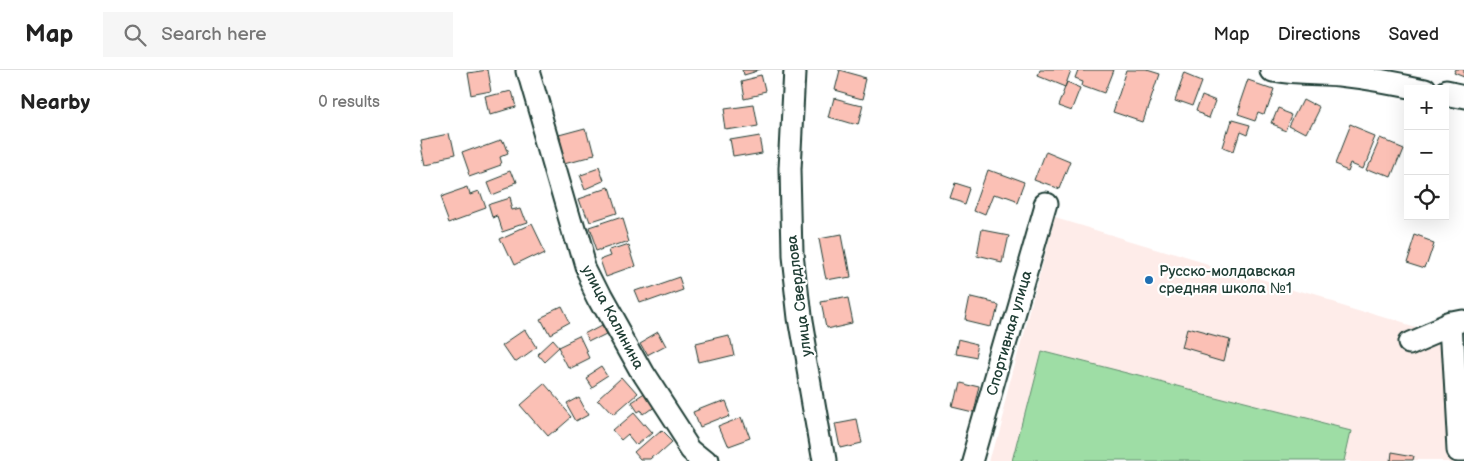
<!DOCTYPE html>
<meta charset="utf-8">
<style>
body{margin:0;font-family:"Balsamiq Sans",sans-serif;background:#f6f6f6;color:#222}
.controls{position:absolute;right:15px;top:15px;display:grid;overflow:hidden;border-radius:0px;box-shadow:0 5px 20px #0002}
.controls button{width:45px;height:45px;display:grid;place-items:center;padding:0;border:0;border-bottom:1px solid #e0e0e0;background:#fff;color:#222;font:25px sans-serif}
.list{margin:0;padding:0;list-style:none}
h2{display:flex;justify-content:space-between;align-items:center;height:65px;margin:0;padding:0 20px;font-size:21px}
h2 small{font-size:16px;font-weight:400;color:#767676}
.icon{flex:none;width:28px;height:28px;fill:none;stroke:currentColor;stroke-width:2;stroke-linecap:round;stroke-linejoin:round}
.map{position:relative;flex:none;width:1064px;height:391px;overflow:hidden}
header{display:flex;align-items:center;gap:30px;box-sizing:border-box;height:70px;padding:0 25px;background:#fff;border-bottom:1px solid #e0e0e0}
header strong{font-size:24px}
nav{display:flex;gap:28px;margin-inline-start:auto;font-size:18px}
.search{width:350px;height:45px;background:#f6f6f6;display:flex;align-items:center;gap:12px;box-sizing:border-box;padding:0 18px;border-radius:0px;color:#767676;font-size:19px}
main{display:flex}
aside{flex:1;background:#fff}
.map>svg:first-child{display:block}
.built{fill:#feece9}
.green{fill:#9edda5;stroke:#5e8d6c}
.building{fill:#fbc0b5;stroke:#1f3d34}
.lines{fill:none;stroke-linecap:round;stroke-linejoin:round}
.minor-casing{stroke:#1f3d34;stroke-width:25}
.minor{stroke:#fff;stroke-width:21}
.poi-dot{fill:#1f6fb2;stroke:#fff;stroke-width:2}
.labels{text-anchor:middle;stroke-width:4.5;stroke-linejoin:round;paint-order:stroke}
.poi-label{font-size:15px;fill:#1f3d34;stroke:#fff;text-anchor:start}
.street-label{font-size:15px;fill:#1f3d34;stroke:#fff}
</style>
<header>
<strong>Map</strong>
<div class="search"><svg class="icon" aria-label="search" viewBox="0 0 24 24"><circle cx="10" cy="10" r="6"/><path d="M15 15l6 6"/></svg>Search here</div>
<nav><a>Map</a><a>Directions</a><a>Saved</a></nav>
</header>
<main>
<aside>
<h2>Nearby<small>0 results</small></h2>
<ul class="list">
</ul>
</aside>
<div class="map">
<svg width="1064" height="391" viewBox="0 0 1064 391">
<rect width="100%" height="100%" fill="#fff"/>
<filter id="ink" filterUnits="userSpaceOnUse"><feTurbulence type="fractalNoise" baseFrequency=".02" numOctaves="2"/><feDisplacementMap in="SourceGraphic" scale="10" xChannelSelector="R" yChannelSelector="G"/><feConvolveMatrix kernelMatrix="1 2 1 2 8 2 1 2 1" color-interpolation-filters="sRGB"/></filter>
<g filter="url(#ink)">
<!-- built -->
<path class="built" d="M655,148L1064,271V391H590Z"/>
<!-- green -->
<path class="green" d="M641,281L952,360L945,391H613Z"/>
<!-- building -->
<path class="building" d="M88,0L92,23L71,27L67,3Z
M343,0H361L344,5Z
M438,0L467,8L462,28L433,20Z
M640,0H671L665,17L638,6Z
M678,0H713L704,23L682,15L683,11L675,8Z
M727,0H746L759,4L743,52L713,42Z
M1056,0H1064V8L1054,4Z
M784,3L801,10L791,37L774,31Z
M361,6L365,23L343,28L340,11Z
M849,10L872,18L863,45L858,43L855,51L837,45Z
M667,12L681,18L672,41L658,36Z
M110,22L114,37L91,44L87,28Z
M802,24L817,30L811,46L796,41Z
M434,28L461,35L456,55L429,47Z
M903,29L920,38L907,64L890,55Z
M353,34L357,56L327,61L324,38Z
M876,38L892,44L886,59L870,53Z
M831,51L849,56L846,65L839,62L833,81L823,77Z
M950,56L977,67L965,97L953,92L950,100L935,94Z
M185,58L192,85L166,92L159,65Z
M49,64L54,87L26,93L21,70Z
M360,66L363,82L333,87L330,71Z
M100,69L106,85L99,88L101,95L70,106L62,83Z
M981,69L1002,78L990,108L968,99Z
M646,81L670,91L659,119L635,110Z
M198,98L203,112L187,119L181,104Z
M589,100L624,113L617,132L595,124L587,145L575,140Z
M110,102L115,115L92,124L87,111Z
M553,113L569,118L564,133L548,128Z
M69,117L71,124L79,121L85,138L49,151L40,127Z
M207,119L215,145L190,153L181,128Z
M110,128L113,139L121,137L127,153L103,161L98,146L92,148L88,135Z
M221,148L228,171L196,182L188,159Z
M131,155L144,182L113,197L100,169Z
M582,161L608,166L602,193L577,187Z
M441,164L449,206L428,210L420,168Z
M1014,165L1033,172L1024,199L1005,193Z
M229,174L236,196L208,206L202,189L213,185L211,180Z
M278,207L282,219L240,234L235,222Z
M571,226L596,232L591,257L566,251Z
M448,228L453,252L426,258L421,233Z
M160,238L168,254L148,265L139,248Z
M202,255L207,264L189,273L185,264Z
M126,259L136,275L115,290L104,274Z
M259,260L267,275L248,285L240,271Z
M788,260L829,271L824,291L783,279Z
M329,267L333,285L300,293L296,275Z
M179,268L189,289L169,299L158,278Z
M151,270L158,278L143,292L136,284Z
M557,270L579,275L576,287L554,283Z
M202,296L208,305L191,316L185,307Z
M222,308L237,325L214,345L199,329Z
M558,311L579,316L573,343L552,338Z
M144,315L171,346L148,366L121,335Z
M245,324L254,337L243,345L240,340L237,342L231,333Z
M179,325L189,343L176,350L166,332Z
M325,330L331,345L301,357L295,342Z
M234,342L252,363L238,375L229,364L222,370L213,360Z
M342,347L350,369L328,377L319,356Z
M456,349L461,373L440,378L435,353Z
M260,361L271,372L250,391H242L235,383Z
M990,383L1013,387L1012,391H989Z"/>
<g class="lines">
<!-- minor casing -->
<g class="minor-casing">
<path id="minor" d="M128,0L185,197L200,227L243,304L291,378L307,391
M395,0L390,99L392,185L399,247L424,391
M872,0C896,5 918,3 942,5C969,8 996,13 1023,19
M1045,23L1064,27
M1052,254L1059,379H1064
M1009,272L1049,255L1064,252
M572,391L646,134"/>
</g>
<!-- minor -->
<use href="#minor" class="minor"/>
</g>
</g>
<!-- markers -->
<circle class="poi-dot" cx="749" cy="210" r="5"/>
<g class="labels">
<!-- poi labels -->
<g class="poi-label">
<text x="759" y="206">Русско-молдавская<tspan x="759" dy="17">средняя школа №1</tspan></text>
</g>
<!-- street labels -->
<g class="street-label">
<text transform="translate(399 226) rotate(-97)" y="5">улица Свердлова</text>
<text transform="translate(213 247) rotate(62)" y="5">улица Калинина</text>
<text transform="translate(609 263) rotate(-74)" y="5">Спортивная улица</text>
</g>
</g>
</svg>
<div class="controls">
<button>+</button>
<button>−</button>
<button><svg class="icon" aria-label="locate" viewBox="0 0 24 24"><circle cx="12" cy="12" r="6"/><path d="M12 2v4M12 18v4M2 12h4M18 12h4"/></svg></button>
</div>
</div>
</main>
